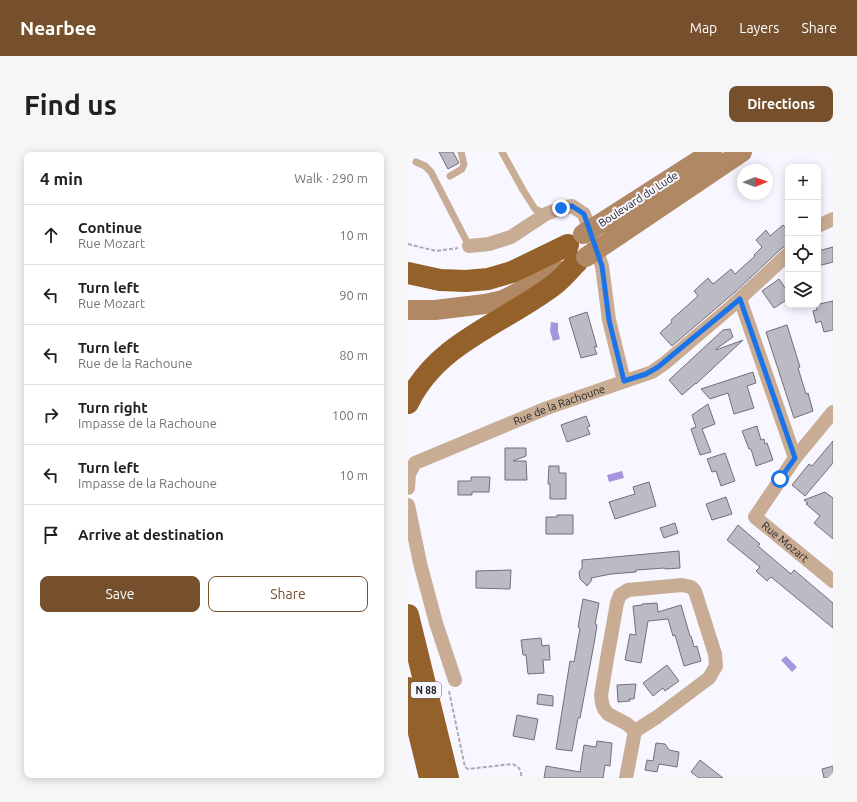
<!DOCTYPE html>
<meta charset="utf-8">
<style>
body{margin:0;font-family:Ubuntu,sans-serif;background:#f6f6f6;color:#202124}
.controls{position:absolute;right:12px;top:12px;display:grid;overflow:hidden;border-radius:8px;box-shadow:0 2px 10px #0003}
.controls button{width:36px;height:36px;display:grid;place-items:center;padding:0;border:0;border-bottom:1px solid #e0e0e0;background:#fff;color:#202124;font:20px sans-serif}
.compass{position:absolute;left:329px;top:12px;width:36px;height:36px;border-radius:50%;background:#fff;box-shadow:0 2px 10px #0003;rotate:89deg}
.stop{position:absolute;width:12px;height:12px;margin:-9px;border:3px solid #1a73e8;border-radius:50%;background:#fff}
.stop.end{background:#1a73e8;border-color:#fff;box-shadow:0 1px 4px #0008}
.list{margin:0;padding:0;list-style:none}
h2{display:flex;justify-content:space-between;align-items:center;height:52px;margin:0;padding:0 16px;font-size:17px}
h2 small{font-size:13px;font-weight:400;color:#757577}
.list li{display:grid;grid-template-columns:26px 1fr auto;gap:12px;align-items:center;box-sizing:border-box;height:60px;padding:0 16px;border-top:1px solid #e0e0e0}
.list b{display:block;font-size:15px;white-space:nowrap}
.list p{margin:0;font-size:13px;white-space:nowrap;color:#757577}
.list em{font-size:13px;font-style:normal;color:#757577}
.actions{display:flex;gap:8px;padding:12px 16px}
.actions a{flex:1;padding:9px 0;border:1px solid #76502c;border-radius:8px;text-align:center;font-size:14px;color:#76502c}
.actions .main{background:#76502c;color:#fff}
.icon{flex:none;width:22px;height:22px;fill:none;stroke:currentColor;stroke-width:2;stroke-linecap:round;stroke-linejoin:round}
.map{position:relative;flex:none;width:425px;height:626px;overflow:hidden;border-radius:8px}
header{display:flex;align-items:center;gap:24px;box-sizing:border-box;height:56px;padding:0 20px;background:#76502c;color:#fff}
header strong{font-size:19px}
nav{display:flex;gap:22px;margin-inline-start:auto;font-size:14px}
.intro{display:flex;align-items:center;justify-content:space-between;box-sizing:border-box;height:96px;padding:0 24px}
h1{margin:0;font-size:28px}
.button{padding:10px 18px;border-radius:8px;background:#76502c;color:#fff;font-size:14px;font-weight:700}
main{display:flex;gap:24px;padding:0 24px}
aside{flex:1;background:#fff;border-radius:8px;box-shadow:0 2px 10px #0003}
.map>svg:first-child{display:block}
.water{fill:#a595dc}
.building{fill:#bcbac4;stroke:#717079}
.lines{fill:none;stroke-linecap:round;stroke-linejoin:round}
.path{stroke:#abaab1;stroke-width:2;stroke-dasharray:4 2;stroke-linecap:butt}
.service{stroke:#c8ad94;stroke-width:7}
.minor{stroke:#c8ad94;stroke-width:14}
.secondary{stroke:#b08863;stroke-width:20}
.trunk{stroke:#95612a;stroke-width:22}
.secondary-bridge{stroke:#b08863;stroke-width:20}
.route{stroke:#1a73e8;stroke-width:5}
.labels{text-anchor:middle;stroke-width:4;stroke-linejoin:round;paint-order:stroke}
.shield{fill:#f8f6ff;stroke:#646368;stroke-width:1}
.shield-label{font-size:10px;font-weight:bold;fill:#242427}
.street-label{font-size:11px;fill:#242427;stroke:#f8f6ff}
</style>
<header>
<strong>Nearbee</strong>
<nav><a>Map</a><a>Layers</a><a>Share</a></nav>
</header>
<div class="intro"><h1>Find us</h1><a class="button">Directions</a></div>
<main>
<aside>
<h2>4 min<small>Walk · 290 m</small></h2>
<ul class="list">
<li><svg class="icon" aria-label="ahead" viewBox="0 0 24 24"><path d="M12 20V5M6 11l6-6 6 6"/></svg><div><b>Continue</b><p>Rue Mozart</p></div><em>10 m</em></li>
<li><svg class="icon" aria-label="left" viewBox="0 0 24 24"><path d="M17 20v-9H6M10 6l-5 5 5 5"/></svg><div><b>Turn left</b><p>Rue Mozart</p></div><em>90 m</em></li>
<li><svg class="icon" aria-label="left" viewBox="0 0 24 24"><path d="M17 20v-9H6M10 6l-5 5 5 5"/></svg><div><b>Turn left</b><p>Rue de la Rachoune</p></div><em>80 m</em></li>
<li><svg class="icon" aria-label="right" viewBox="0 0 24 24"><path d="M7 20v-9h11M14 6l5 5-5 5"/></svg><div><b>Turn right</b><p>Impasse de la Rachoune</p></div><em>100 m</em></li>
<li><svg class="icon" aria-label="left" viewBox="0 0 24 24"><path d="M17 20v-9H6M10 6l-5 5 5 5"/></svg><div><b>Turn left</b><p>Impasse de la Rachoune</p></div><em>10 m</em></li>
<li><svg class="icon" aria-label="arrive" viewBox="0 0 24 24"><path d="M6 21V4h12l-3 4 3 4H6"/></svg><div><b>Arrive at destination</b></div></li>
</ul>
<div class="actions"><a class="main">Save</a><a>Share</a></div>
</aside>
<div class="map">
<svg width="425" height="626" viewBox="0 0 425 626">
<rect width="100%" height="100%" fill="#f8f6ff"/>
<!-- water -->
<path class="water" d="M143,170L150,171V179L152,187L145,189L142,179Z
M214,319L216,326L201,330L199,323Z
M378,504L389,515L384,520L373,508Z"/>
<!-- building -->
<path class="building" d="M31,0H45L51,11L40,17Z
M375,73L380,78V93L374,96L327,140L264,194L252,181L264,170L263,168L290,144L286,139L300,126L305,132L323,117L327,122L347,104L346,103L354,95L348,88L358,78L362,84Z
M425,95V110L410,114V99Z
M371,127L380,140V147L366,156L354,139Z
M425,149V178L416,180L413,169L408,171L405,159L409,158L407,153Z
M179,160L189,195H186L189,202L173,206L161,166Z
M379,173L392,215L390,216L398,242L400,241L405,259L386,266L358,180Z
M322,177L325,185L308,197V198L335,188L288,232V231L274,243L261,228L315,178Z
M345,220L348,231L339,234L346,256L326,262L320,241L302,247L293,237Z
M300,252L307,272L294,277L303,300L292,303L283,277L288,275L284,263Z
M178,264L182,274L179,275L182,282L159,290L153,273Z
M349,274L353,288L356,287L357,292L359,291L365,308L348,314L343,297H341L334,279Z
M425,289V311L397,344L384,333L401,312L404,314Z
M97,296H118V304L105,309H118L119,328H97Z
M317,301L327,329L313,334L308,319L304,320L299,307Z
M141,314H151V321H158V347H142V332H140Z
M63,325H82L81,340H64V343H50V329H63Z
M241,330L248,354L207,367L201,350L227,342L225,335Z
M417,340L425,346V387L406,371L412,364L398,352L400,351L396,348Z
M318,345L324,362L304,368L298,352Z
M149,363H165V382H138V365H149Z
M267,371L270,381L256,386L252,376Z
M330,373L352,392L350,394L383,422L386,418L425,451V476L363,425L359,429L348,419L352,415L319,388Z
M271,399L272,416L257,417V416L228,418V420L203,422L183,426L184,428L179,434L172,427L171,420L174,416V408Z
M103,418L102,437L68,436V419Z
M175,447L191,451L187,472L189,473L186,492L172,566H170L164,599L148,597L162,509L166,510L172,476L170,475Z
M249,451L250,460L273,453L282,484H283L286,495L289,494L293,509L276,514L267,483L265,484L260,467L240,469L233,511L217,508L222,482L228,483L225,454L234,453V452Z
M133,486L134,494L141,493L142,508H135L136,521L120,522L118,503H115L113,488Z
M259,513L271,529L257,539L255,536L245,544L235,531Z
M228,532L226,547H221L222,549L210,550L209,533Z
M130,542L145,544V554L129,552Z
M109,563L130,567L126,588L105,584Z
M189,589L204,591L202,614L197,613L195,626H136L138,614L172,620L176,593L188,595Z
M248,591L257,592L261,598L271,600L269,615L251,612L249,620L237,618L239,608L245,609Z
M292,608L315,626H291L283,620Z
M425,614V626H416L414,617Z"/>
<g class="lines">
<!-- path -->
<path class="path" d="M0,92L28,99L50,96
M41,539L57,615L60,617L104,612C111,614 114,619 113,626"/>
<!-- service -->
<path class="service" d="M94,0L115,38L127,57L138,62
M8,10L17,14L23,20L61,94
M42,24L54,17L56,12L53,0"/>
<!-- minor -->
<g class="minor">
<path d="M410,74L425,67"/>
<path d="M61,94L81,92L103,85L138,62L153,56L164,54L176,62L194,114L201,168L216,229"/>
<path d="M332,147L387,306"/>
<path id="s1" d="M425,260L387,306L347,365L425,429"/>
<path id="s2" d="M0,336L1,322L7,311L139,256L244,220L257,211L325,153L380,102"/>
<path d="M0,353L12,411L28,471L47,528"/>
<path d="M274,433L283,435L287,439L307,502L308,514L301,526L249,565L227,579L219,572L200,562L196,557L194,551L193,543L199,507L209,451L212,443L220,438Z"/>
<path d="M218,626L227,579"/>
</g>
<!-- secondary -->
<path class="secondary" d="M198,68L304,0
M211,83L334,0
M0,158H27L77,152L95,148L152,119"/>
<!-- trunk -->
<path class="trunk" d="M0,121L32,128L58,129L80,127L104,120L160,93
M0,251C30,189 97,171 147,132C155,126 162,117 169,110
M0,463L40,626
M0,536L22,626"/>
<!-- secondary-bridge -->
<path class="secondary-bridge" d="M175,82L198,68
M178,105L211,83"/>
</g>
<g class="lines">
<!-- route -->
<path class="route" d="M153,56L164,54L176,62L194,114L201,168L216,229L238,222L250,215L332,147L387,306L372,327"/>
</g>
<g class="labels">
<!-- shield labels -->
<rect class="shield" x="3" y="530" width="30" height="16" rx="3"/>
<g class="shield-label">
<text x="18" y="542">N 88</text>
</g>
<!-- street labels -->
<g class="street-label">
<text transform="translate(230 47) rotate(-33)" y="4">Boulevard du Lude</text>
<text dy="4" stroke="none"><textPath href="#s2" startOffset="182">Rue de la Rachoune</textPath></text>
<text dy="4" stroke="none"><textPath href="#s1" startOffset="170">Rue Mozart</textPath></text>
</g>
</g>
</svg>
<div class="controls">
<button>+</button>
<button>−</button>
<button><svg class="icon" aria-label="locate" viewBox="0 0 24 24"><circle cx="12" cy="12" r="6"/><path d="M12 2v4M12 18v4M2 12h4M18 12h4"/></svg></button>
<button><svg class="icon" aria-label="layers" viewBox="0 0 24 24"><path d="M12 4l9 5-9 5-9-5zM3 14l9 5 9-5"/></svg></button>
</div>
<svg class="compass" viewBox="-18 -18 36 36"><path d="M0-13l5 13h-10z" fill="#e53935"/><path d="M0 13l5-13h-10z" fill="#757577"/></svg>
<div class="stop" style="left:372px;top:327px"></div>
<div class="stop end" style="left:153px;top:56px"></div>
</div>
</main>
